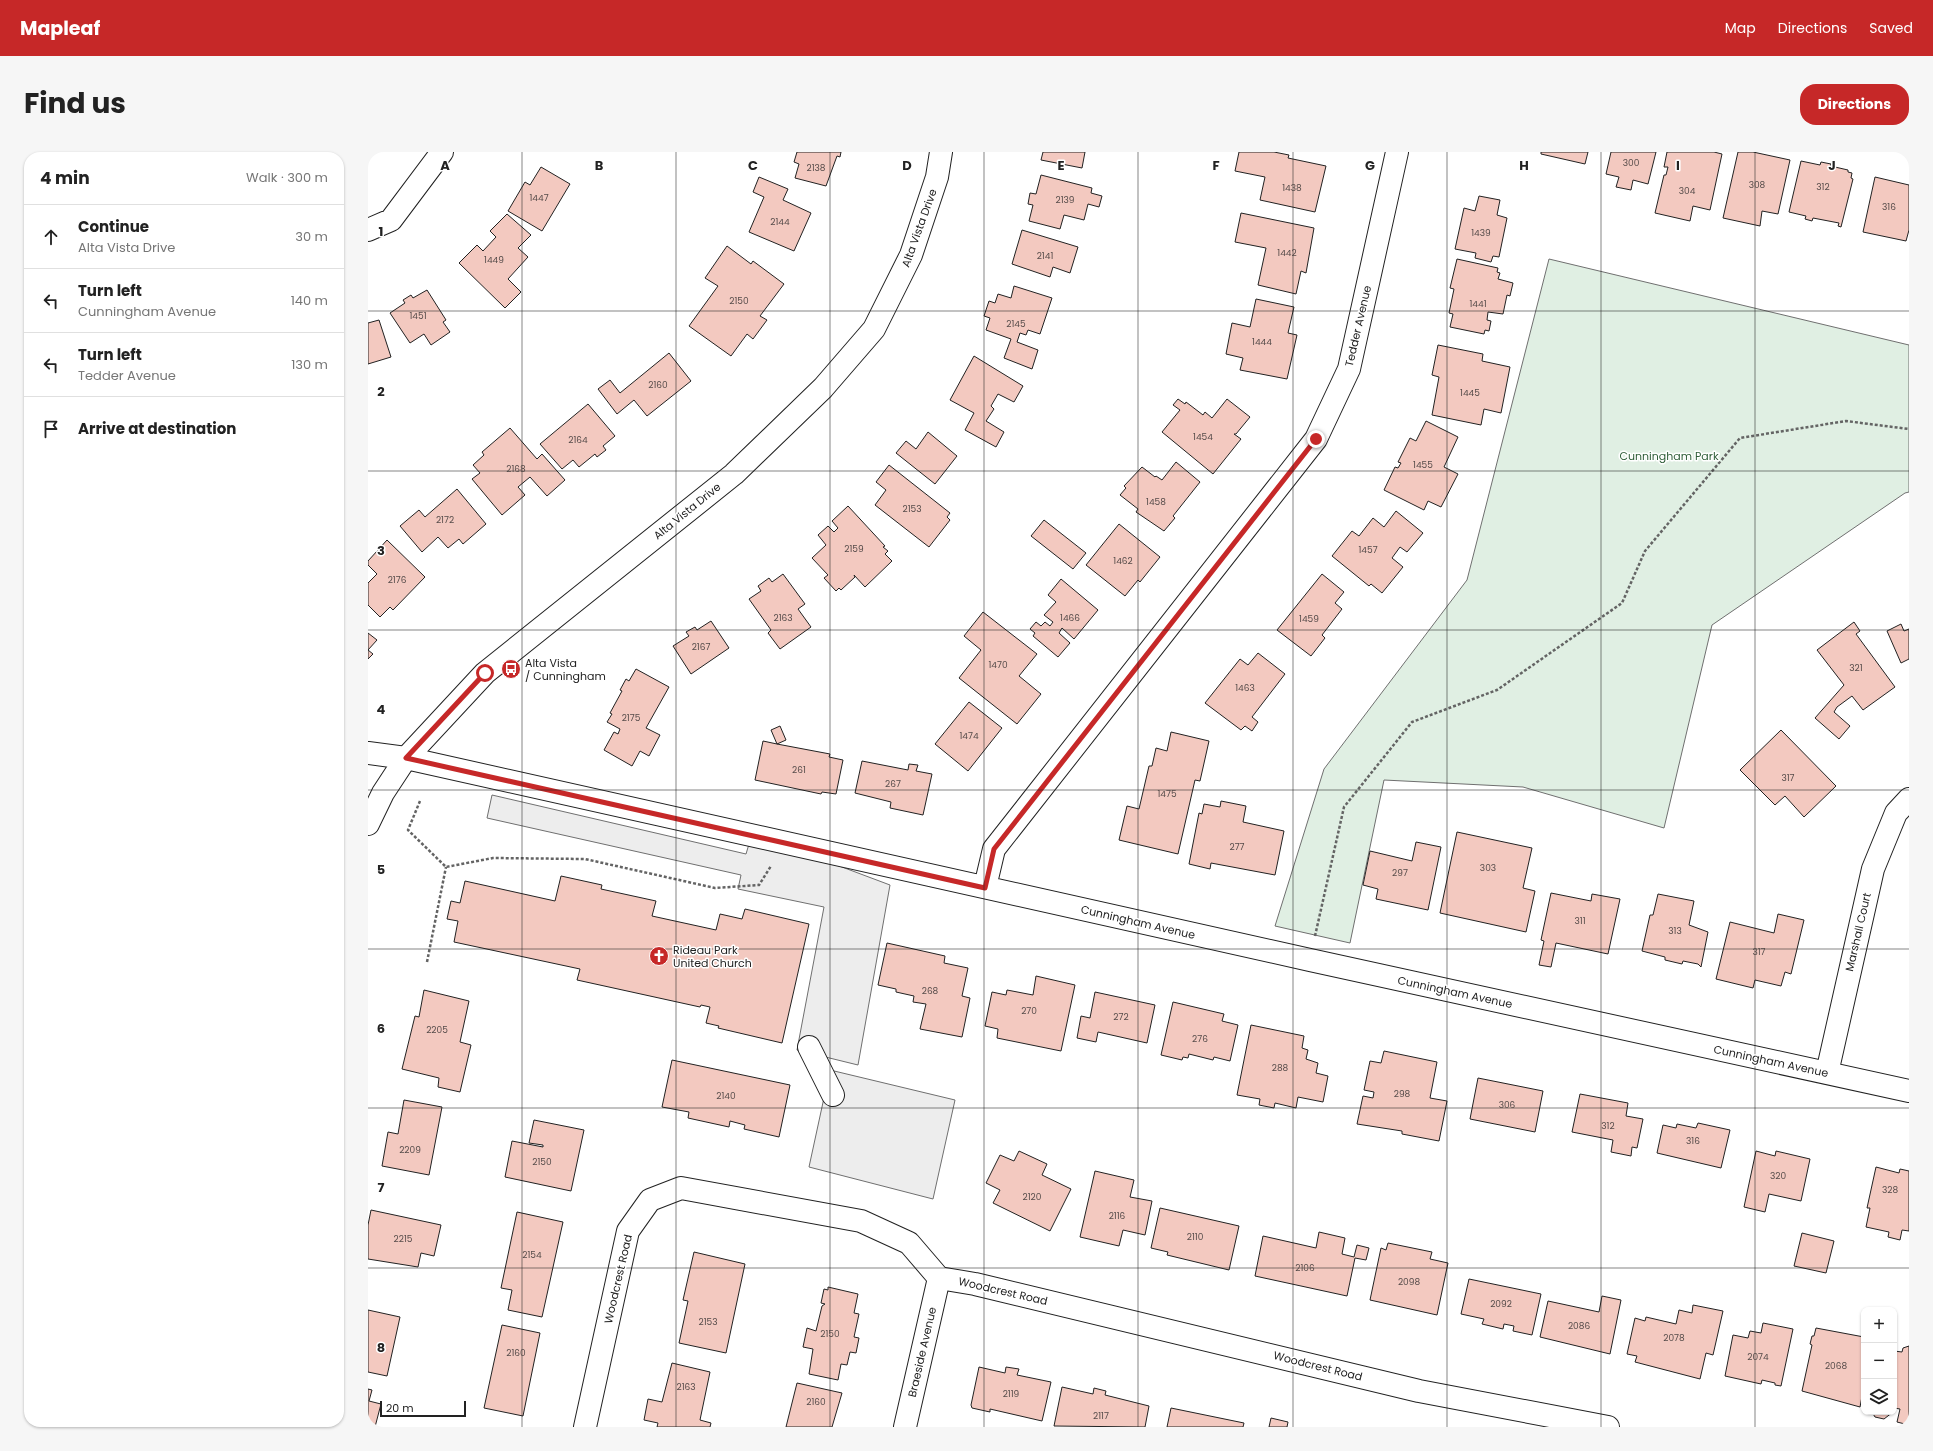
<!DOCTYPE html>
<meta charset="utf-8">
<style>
body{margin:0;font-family:Poppins,sans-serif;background:#f6f6f6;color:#222}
.controls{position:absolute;right:12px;bottom:12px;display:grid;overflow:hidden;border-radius:8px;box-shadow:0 1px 3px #0004}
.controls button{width:36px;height:36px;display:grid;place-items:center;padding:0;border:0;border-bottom:1px solid #e0e0e0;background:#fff;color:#222;font:20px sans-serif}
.scale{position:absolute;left:12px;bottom:10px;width:86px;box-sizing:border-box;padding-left:4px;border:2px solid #222;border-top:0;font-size:11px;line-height:14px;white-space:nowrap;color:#222;-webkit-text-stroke:3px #fff;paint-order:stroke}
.stop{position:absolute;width:12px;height:12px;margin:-9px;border:3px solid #c62828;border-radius:50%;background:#fff}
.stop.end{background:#c62828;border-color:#fff;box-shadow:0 1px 4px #0008}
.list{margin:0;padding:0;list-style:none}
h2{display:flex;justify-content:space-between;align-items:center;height:52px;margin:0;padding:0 16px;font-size:17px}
h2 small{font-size:13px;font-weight:400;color:#767676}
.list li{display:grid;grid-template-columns:26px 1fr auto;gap:12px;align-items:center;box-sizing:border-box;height:64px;padding:0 16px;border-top:1px solid #e0e0e0}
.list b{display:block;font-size:15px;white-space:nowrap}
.list p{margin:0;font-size:13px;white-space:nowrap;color:#767676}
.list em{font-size:13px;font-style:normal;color:#767676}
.icon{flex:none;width:22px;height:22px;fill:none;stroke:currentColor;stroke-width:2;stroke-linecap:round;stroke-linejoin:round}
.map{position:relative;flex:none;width:1541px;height:1275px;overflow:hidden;border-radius:16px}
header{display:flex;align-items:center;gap:24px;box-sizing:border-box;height:56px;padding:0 20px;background:#c62828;color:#fff}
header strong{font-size:19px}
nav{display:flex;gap:22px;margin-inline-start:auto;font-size:14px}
.intro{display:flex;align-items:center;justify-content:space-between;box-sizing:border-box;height:96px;padding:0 24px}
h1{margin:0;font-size:28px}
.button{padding:10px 18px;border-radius:16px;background:#c62828;color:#fff;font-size:14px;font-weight:700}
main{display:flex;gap:24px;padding:0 24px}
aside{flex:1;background:#fff;border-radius:16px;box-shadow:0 1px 3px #0004}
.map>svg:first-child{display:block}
.green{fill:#e0efe3;stroke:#6f6f6f}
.parking{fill:#ededed;stroke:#6f6f6f}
.building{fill:#f3c9c0;stroke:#222}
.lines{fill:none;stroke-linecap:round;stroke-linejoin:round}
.minor-casing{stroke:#222;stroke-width:24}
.path{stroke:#646464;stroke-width:2.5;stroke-dasharray:3 2;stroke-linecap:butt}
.minor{stroke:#fff;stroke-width:22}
.route{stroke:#c62828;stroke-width:5}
.grid{fill:none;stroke:#222;stroke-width:1;stroke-opacity:0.55}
.labels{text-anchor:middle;stroke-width:3;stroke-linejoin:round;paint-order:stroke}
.number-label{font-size:9px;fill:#564c4a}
.street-label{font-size:11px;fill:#222;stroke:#fff}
.park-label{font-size:11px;fill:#2f5e38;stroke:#fff}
.poi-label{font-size:11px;fill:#222;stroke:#fff;text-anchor:start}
.grid-label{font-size:13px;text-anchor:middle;font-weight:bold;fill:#222;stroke:#fff;stroke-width:3;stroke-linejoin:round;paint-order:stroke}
</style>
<header>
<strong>Mapleaf</strong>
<nav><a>Map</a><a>Directions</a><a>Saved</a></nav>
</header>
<div class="intro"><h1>Find us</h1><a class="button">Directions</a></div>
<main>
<aside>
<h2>4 min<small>Walk · 300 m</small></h2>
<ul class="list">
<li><svg class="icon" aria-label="ahead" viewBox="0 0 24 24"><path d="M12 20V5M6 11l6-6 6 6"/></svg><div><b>Continue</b><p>Alta Vista Drive</p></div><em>30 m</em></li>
<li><svg class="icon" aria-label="left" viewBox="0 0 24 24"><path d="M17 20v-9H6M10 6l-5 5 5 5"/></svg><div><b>Turn left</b><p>Cunningham Avenue</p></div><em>140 m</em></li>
<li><svg class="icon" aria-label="left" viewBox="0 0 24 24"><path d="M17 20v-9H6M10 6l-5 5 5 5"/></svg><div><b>Turn left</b><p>Tedder Avenue</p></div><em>130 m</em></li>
<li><svg class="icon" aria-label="arrive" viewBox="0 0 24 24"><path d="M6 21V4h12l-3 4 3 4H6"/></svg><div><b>Arrive at destination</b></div></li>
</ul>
</aside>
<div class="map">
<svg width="1541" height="1275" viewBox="0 0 1541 1275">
<rect width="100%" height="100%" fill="#fff"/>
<!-- green -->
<path class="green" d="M1181,107L1541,193V340L1537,341L1344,473L1296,676L1155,635L1016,628L982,791L907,774L956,617L1099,428Z"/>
<!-- parking -->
<path class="parking" d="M124,643L378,702L381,692L466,712L522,733L490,913L429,898L456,755L370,737L373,723L119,666Z
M462,918L587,948L565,1047L441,1015Z"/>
<!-- building -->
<path class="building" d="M429,0H473L472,5L469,4L458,34L427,26L431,12L426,10Z
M675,0H717L714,16L673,8Z
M871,0H906L921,3L920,6L958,14L947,60L892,48L897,25L867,19Z
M1173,0H1220L1217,12L1173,2Z
M1243,0H1288L1280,32L1265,28L1263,38L1248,35L1251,25L1238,22Z
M1299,0H1346L1354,2L1342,58L1325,54L1322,69L1287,61L1296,23H1298L1300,15H1296Z
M1370,0H1385L1422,8L1410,62L1394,59L1392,74L1355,66Z
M1433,9L1452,13L1453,10L1463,12L1462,16L1467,17V15L1480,18V20L1484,21L1483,26L1485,27L1473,75L1470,74L1471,71L1445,66L1444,69L1437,67L1438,64L1421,60Z
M173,15L202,32L174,79L140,59L157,30L162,33Z
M673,23L724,36L723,41L734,44L731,55L720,52L716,68L696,63L692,77L661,69L665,53L660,52L662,41L668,42Z
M391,25L420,37L415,48L443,61L426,99L381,80L396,45L385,40Z
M1507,25L1541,33V78L1538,89L1495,80Z
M1111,44L1132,48L1129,63L1139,66L1131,105L1125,104L1123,110L1107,106L1108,101L1087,97L1096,56L1107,59Z
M873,61L946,76L938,121L933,119L928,142L890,133L898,96L867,90Z
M139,62L163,83L150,96L160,105L140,127L153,140L137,156L91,111L109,93L115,99L128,85L122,79Z
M654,78L710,95L702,121L685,115L682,125L644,112Z
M359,94L383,112L385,109L416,132L392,164L399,168L385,187L379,182L363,204L321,174L350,134L337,126Z
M1089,107L1130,116L1129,120L1132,121L1130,127L1145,131L1142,144L1139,143L1135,162L1120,160L1119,168L1123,169L1121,179L1117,178L1116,182L1082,175L1085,162L1081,161L1086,137L1082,136Z
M646,134L684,146L672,182L660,178L658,183L652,181L649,190L670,198L664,217L636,206L643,187L618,178L622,166L616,164L621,149L627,151L630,142L643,146Z
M59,138L78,168L75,170L82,180L63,193L56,182L42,191L22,161L37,151L35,148L43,143L45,146Z
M888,147L926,155L920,181L929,183L919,227L872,218L875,206L858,202L864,171L882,175Z
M11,168L23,205L0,212V171Z
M1070,193L1115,202L1114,209L1142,215L1133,261L1116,257L1113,273L1064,263L1071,225L1064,223Z
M301,201L323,229L279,264L266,248L249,262L230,237L242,228L252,241Z
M606,204L655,234L646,250L630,242L623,254L626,257L618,269L636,280L628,295L597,278L606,261L582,248Z
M810,247L817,252L818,250L835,263L837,260L844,266L859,247L882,265L868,282H866L873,287L845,322L794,280L812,258L805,253Z
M220,252L247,284L235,294L238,298L229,305L227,302L211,315L205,308L194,317L172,292Z
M1058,269L1090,285L1076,315L1090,322L1073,355L1060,349L1056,358L1016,338L1027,315L1030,316L1033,311L1030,310L1042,286L1048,289Z
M142,276L169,307L174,302L197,328L179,344L162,325L150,335L157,343L134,363L104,327L112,321L105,313L116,303L114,300Z
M560,280L589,304L567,332L528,301L538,289L548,297Z
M808,310L832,330L805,364L807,366L796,379L768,360L770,357L752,343L758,336L756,334L774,315L787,325L788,324L794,328Z
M521,313L582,361L579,365L582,368L561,395L507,353L518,338L508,330Z
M89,337L118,372L95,392L91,387L80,396L70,385L54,400L32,374L51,358L57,365Z
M480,354L517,394L515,395L520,399L517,402L524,409L497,435L486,423L487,425L473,438L471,436L468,439L456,426L460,423L444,406L458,393L450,383L460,374L466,380L470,376L464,369Z
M1028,359L1055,381L1039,400L1032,395L1024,406L1035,415L1014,441L1003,432L1001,434L964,404L984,379L991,384L1005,366L1016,375Z
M676,368L718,401L705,417L663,384Z
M751,372L792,405L772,430L770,428L757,444L718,413Z
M19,388L57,425L25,458L22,455L12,465L0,453V431L9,422L0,413V409Z
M415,422L437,452L430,457L443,475L412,497L400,481L403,478L381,447L393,439L390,434L401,426L404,430Z
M954,422L976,440L967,451L974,457L954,483L957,486L943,504L909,478Z
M693,427L730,458L706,487L694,476L691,481L702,491L690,505L665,484L667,481L662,477L668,470L673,474L677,470L682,474L685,470L676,463L688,450L680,443Z
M615,460L669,502L651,524L673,542L649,572L591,526L613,498L596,484Z
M343,469L361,496L323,522L305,494L321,484L318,480L327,475L329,478Z
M1486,470L1492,479L1488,482L1527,535L1495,558L1484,544L1469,555L1466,560L1482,574L1471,587L1447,566L1476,533L1449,498Z
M1533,472L1536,479L1541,477V507L1533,511L1519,479Z
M0,481L9,488L0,498L5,502L0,507Z
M890,501L917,522L884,565L890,570L884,579L877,574L873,578L837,551L872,507L880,513Z
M268,517L301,535L278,576L292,583L281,604L272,599L264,614L236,598L246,580L250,582L252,577L239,570L244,562L242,561L254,539L252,538L258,527L261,529Z
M601,550L634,576L600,619L567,592Z
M412,574L418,588L409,592L462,602L461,605L475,608L468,642L454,640L453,642L387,628L395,589L409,592L403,578Z
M1413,578L1468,634L1436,665L1417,644L1407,653L1372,618Z
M803,580L841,589L832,629L827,628L810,702L751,688L759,654L771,657L781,614H784L788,596L799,599Z
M494,609L540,618L541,612L550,613L548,619L564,622L555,663L522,656L523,650L487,641Z
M853,649L878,654L875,670L916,679L907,723L843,711L842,717L821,712L831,661L834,662L836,652L852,655Z
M1089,680L1164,696L1155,736L1167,739L1158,780L1072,761Z
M1048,690L1073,695L1060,758L1008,747L1010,737L995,733L1002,699L1044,709Z
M193,724L234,733L233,737L288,749L284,764L348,778L352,762L374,767L377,757L441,772L414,891L350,876L351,874L338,871L342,855L333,853L332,855L209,828L212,817L86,790L90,769L79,767L83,749L92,751L97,729L187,749Z
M1183,741L1223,749L1224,742L1252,747L1240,802L1188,791L1183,815L1171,813L1176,789L1173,788Z
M1290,742L1326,749L1321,773L1340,780L1333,815L1330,812L1315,809L1314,812L1297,808V805L1274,799L1282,763H1285Z
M1410,762L1436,768L1423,822L1417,820L1413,834L1387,828L1385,836L1348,827L1362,770L1406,781Z
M519,791L577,804L576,811L600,816L594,844L602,846L594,885L552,877L558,852L545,850L546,844L528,840V837L510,833Z
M668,824L707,833L693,899L629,886L630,877L617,874L624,840L638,843L639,838L665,843Z
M56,838L101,849L92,890L103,893L92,940L70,935L71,926L34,917L47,864L51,865Z
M727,840L787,853L779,891L730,880L728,890L709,886L713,864L722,866Z
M805,850L856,862L854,869L870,873L862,909L846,905L845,908L821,902L820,906L815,905L814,908L793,903Z
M883,873L936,884L934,896L940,898L938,907L950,911L948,921L960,924L955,950L930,945L928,956L907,951L906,956L891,953L892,947L869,943Z
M1016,899L1069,910L1062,946L1079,949L1071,989L1034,982V979L989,972L995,944L1005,946L1006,940L996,938L1002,909L1013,911Z
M304,908L422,933L411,985L376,977L377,973L362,969L361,975L320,966L321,960L294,955Z
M1110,926L1175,939L1167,980L1102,967Z
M1212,942L1260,951L1258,964L1275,967L1269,996L1264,995L1263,1004L1243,1000L1245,988L1204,980Z
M36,948L74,955L61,1023L14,1014L20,980L30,982Z
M166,968L216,978L203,1039L137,1025L144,989L175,995V993L161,991Z
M1330,971L1362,978L1353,1016L1289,1001L1295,973L1308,976L1309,972L1328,976Z
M651,999L679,1012L674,1023L703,1037L682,1079L625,1051L632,1038L618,1031L632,1003L646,1009Z
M1388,999L1407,1004L1408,999L1442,1007L1433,1049L1401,1042L1397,1060L1376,1055Z
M1508,1015L1531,1021L1532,1017L1541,1019V1079L1534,1078L1532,1088L1520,1085L1521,1080L1498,1075L1502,1056H1499Z
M727,1019L766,1028L762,1045L784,1049L777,1083L755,1078L751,1094L712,1085Z
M792,1056L871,1074L861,1118L799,1103L800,1100L783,1096Z
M3,1058L73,1073L66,1104L53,1101L50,1115L0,1107V1073Z
M149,1060L195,1070L174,1165L140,1158L144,1138L133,1136Z
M951,1080L977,1086L974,1102L986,1105L989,1093L1001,1096L998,1108L987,1106L979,1144L887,1124L895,1084L948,1096Z
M1434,1081L1466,1089L1458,1121L1426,1114Z
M1020,1091L1064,1100L1062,1107L1080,1111L1069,1163L1002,1148L1013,1096L1018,1098Z
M326,1100L377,1112L358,1201L311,1191L320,1149L315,1148Z
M1101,1127L1173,1142L1164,1183L1145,1179L1146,1174L1136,1172L1135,1177L1114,1172L1116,1167L1093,1162Z
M460,1135L490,1142L486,1161L491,1162L486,1185L491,1186L488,1201L482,1200L479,1213L473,1212L470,1228L441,1222L445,1197L435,1195L439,1176L448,1179L454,1154L457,1152L453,1151L456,1137L460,1138Z
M1234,1144L1253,1148L1242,1202L1172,1185L1180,1149L1231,1160Z
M1325,1153L1355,1159L1345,1203L1338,1201L1332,1227L1267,1210L1269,1204L1259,1202L1267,1166L1277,1169L1278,1165L1308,1172L1311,1158L1324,1161Z
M0,1158L32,1165L19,1224L0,1220Z
M1395,1171L1425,1177L1413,1234L1407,1233V1231L1394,1228L1393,1232L1357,1224L1365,1183L1380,1186L1382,1179L1393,1181Z
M134,1173L172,1181L155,1264L116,1256Z
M1448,1176L1496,1185V1234L1492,1255L1434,1239L1444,1193L1442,1192L1444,1184H1446Z
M1541,1194V1273L1529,1270L1532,1257L1526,1256V1199L1534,1200L1535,1196Z
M304,1211L342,1220L332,1268L343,1271L342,1275H289L290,1271L276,1268L280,1247L294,1250Z
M611,1215L637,1221L638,1215L651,1217L649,1223L683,1230L674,1269L622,1257V1260L604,1256L603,1253Z
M429,1231L474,1241L464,1275H418Z
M694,1235L725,1242L726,1236L738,1239L737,1243L781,1254L777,1275L686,1274Z
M0,1237L4,1238L1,1249L13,1252L7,1275H0Z
M803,1256L876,1271L875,1275H799Z
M1504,1260H1525L1516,1267L1507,1265Z
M903,1266L920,1270L919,1275H901Z"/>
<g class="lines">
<!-- minor casing -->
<g class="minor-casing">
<path id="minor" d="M0,78L23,68L74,0
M0,601L38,606L942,808L1541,939
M0,672L15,641L38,606L117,521L366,322L455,236L506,177L543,103L569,25L573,0
M617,735L626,697L948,287L981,217L1029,0
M441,895L465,943
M1459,921L1505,717L1528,661L1541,647
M217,1275L260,1079L282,1048L313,1036L493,1069L541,1091L571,1126L607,1132L1051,1239L1240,1275
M537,1275L571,1126"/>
</g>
<!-- path -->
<path class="path" d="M52,649L40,678L78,715L125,706L217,707L347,736L391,733L403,714
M947,784L976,655L1044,570L1129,538L1254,451L1277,399L1372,286L1478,269L1541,277
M59,810L78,715"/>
<!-- minor -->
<use href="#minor" class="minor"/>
</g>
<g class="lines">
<!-- route -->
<path class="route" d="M117,521L38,606L617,736L626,697L948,287"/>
</g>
<!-- grid -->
<path class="grid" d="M154,0V1275M308,0V1275M462,0V1275M616,0V1275M770,0V1275M925,0V1275M1079,0V1275M1233,0V1275M1387,0V1275M0,159H1541M0,319H1541M0,478H1541M0,638H1541M0,797H1541M0,956H1541M0,1116H1541"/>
<!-- icons -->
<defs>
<g id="bus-disc" transform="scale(1)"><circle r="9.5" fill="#c62828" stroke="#fff"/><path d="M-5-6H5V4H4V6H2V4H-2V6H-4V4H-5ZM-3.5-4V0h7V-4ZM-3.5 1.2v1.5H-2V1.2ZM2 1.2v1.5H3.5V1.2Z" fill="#fff"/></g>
<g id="church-disc" transform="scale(1)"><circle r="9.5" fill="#c62828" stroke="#fff"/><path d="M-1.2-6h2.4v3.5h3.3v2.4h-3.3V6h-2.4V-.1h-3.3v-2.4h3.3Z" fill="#fff"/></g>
</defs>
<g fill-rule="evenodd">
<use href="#bus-disc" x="143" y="517"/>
<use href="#church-disc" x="291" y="804"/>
</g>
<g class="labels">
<!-- number labels -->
<g class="number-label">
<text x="1263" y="14">300</text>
<text x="448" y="19">2138</text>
<text x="1389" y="36">308</text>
<text x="1455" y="38">312</text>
<text x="924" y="39">1438</text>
<text x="1319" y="42">304</text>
<text x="171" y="49">1447</text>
<text x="697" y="51">2139</text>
<text x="1521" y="58">316</text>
<text x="412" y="73">2144</text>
<text x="1113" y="84">1439</text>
<text x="919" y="104">1442</text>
<text x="677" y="107">2141</text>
<text x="126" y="111">1449</text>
<text x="371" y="152">2150</text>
<text x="1110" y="155">1441</text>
<text x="50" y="167">1451</text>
<text x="648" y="175">2145</text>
<text x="894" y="193">1444</text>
<text x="290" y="236">2160</text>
<text x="1102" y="244">1445</text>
<text x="835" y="288">1454</text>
<text x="210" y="291">2164</text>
<text x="1055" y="316">1455</text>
<text x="148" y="320">2168</text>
<text x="788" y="353">1458</text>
<text x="544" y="360">2153</text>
<text x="77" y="371">2172</text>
<text x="486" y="400">2159</text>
<text x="1000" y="401">1457</text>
<text x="755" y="412">1462</text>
<text x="29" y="431">2176</text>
<text x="415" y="469">2163</text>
<text x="702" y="469">1466</text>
<text x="941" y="470">1459</text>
<text x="333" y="498">2167</text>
<text x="630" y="516">1470</text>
<text x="1488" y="519">321</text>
<text x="877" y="539">1463</text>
<text x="263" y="569">2175</text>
<text x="601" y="587">1474</text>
<text x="431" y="621">261</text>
<text x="1420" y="629">317</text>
<text x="525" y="635">267</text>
<text x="799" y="645">1475</text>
<text x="869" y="698">277</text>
<text x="1120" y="719">303</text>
<text x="1032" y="724">297</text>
<text x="1212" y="772">311</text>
<text x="1307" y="782">313</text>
<text x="1391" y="803">317</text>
<text x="562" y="842">268</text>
<text x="661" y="862">270</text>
<text x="753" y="868">272</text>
<text x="69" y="881">2205</text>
<text x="832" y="890">276</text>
<text x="912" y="919">288</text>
<text x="1034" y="945">298</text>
<text x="358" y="947">2140</text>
<text x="1139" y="956">306</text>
<text x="1240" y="977">312</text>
<text x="1325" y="992">316</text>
<text x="42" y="1001">2209</text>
<text x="174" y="1013">2150</text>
<text x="1410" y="1027">320</text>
<text x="1522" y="1041">328</text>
<text x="664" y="1048">2120</text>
<text x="749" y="1067">2116</text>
<text x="827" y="1088">2110</text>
<text x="35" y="1090">2215</text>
<text x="164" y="1106">2154</text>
<text x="937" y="1119">2106</text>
<text x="1041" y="1133">2098</text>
<text x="1133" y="1155">2092</text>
<text x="340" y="1173">2153</text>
<text x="1211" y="1177">2086</text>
<text x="462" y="1185">2150</text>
<text x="1306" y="1189">2078</text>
<text x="148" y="1204">2160</text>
<text x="1390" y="1208">2074</text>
<text x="1468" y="1217">2068</text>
<text x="318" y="1238">2163</text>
<text x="643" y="1245">2119</text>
<text x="448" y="1253">2160</text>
<text x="733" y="1267">2117</text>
</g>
<!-- street labels -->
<g class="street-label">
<text transform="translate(551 76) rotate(-70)" y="4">Alta Vista Drive</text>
<text transform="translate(990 174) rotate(-77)" y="4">Tedder Avenue</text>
<text transform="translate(319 359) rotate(-39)" y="4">Alta Vista Drive</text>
<text transform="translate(770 770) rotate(13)" y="4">Cunningham Avenue</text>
<text transform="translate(1490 780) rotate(-77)" y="4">Marshall Court</text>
<text transform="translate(1087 840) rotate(12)" y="4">Cunningham Avenue</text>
<text transform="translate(1403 909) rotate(12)" y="4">Cunningham Avenue</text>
<text transform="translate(250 1127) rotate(-77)" y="4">Woodcrest Road</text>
<text transform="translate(635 1139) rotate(13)" y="4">Woodcrest Road</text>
<text transform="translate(554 1200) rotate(-77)" y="4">Braeside Avenue</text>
<text transform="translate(950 1214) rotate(14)" y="4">Woodcrest Road</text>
</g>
<!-- park labels -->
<g class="park-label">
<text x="1301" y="308">Cunningham Park</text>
</g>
<!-- poi labels -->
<g class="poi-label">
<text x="157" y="515">Alta Vista<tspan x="157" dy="13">/ Cunningham</tspan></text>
<text x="305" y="802">Rideau Park<tspan x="305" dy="13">United Church</tspan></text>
</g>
</g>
<g class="grid-label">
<text x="77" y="18">A</text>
<text x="231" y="18">B</text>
<text x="385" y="18">C</text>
<text x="539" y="18">D</text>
<text x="693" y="18">E</text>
<text x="848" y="18">F</text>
<text x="1002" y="18">G</text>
<text x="1156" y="18">H</text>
<text x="1310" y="18">I</text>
<text x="1464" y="18">J</text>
<text x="13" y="84">1</text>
<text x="13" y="244">2</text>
<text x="13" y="403">3</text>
<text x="13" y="562">4</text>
<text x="13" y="722">5</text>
<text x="13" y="881">6</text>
<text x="13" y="1040">7</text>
<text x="13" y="1200">8</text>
</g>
</svg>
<div class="controls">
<button>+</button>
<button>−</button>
<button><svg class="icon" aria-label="layers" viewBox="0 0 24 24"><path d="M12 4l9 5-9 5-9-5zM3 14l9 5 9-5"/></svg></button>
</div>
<div class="scale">20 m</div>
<div class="stop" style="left:117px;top:521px"></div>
<div class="stop end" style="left:948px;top:287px"></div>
</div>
</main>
